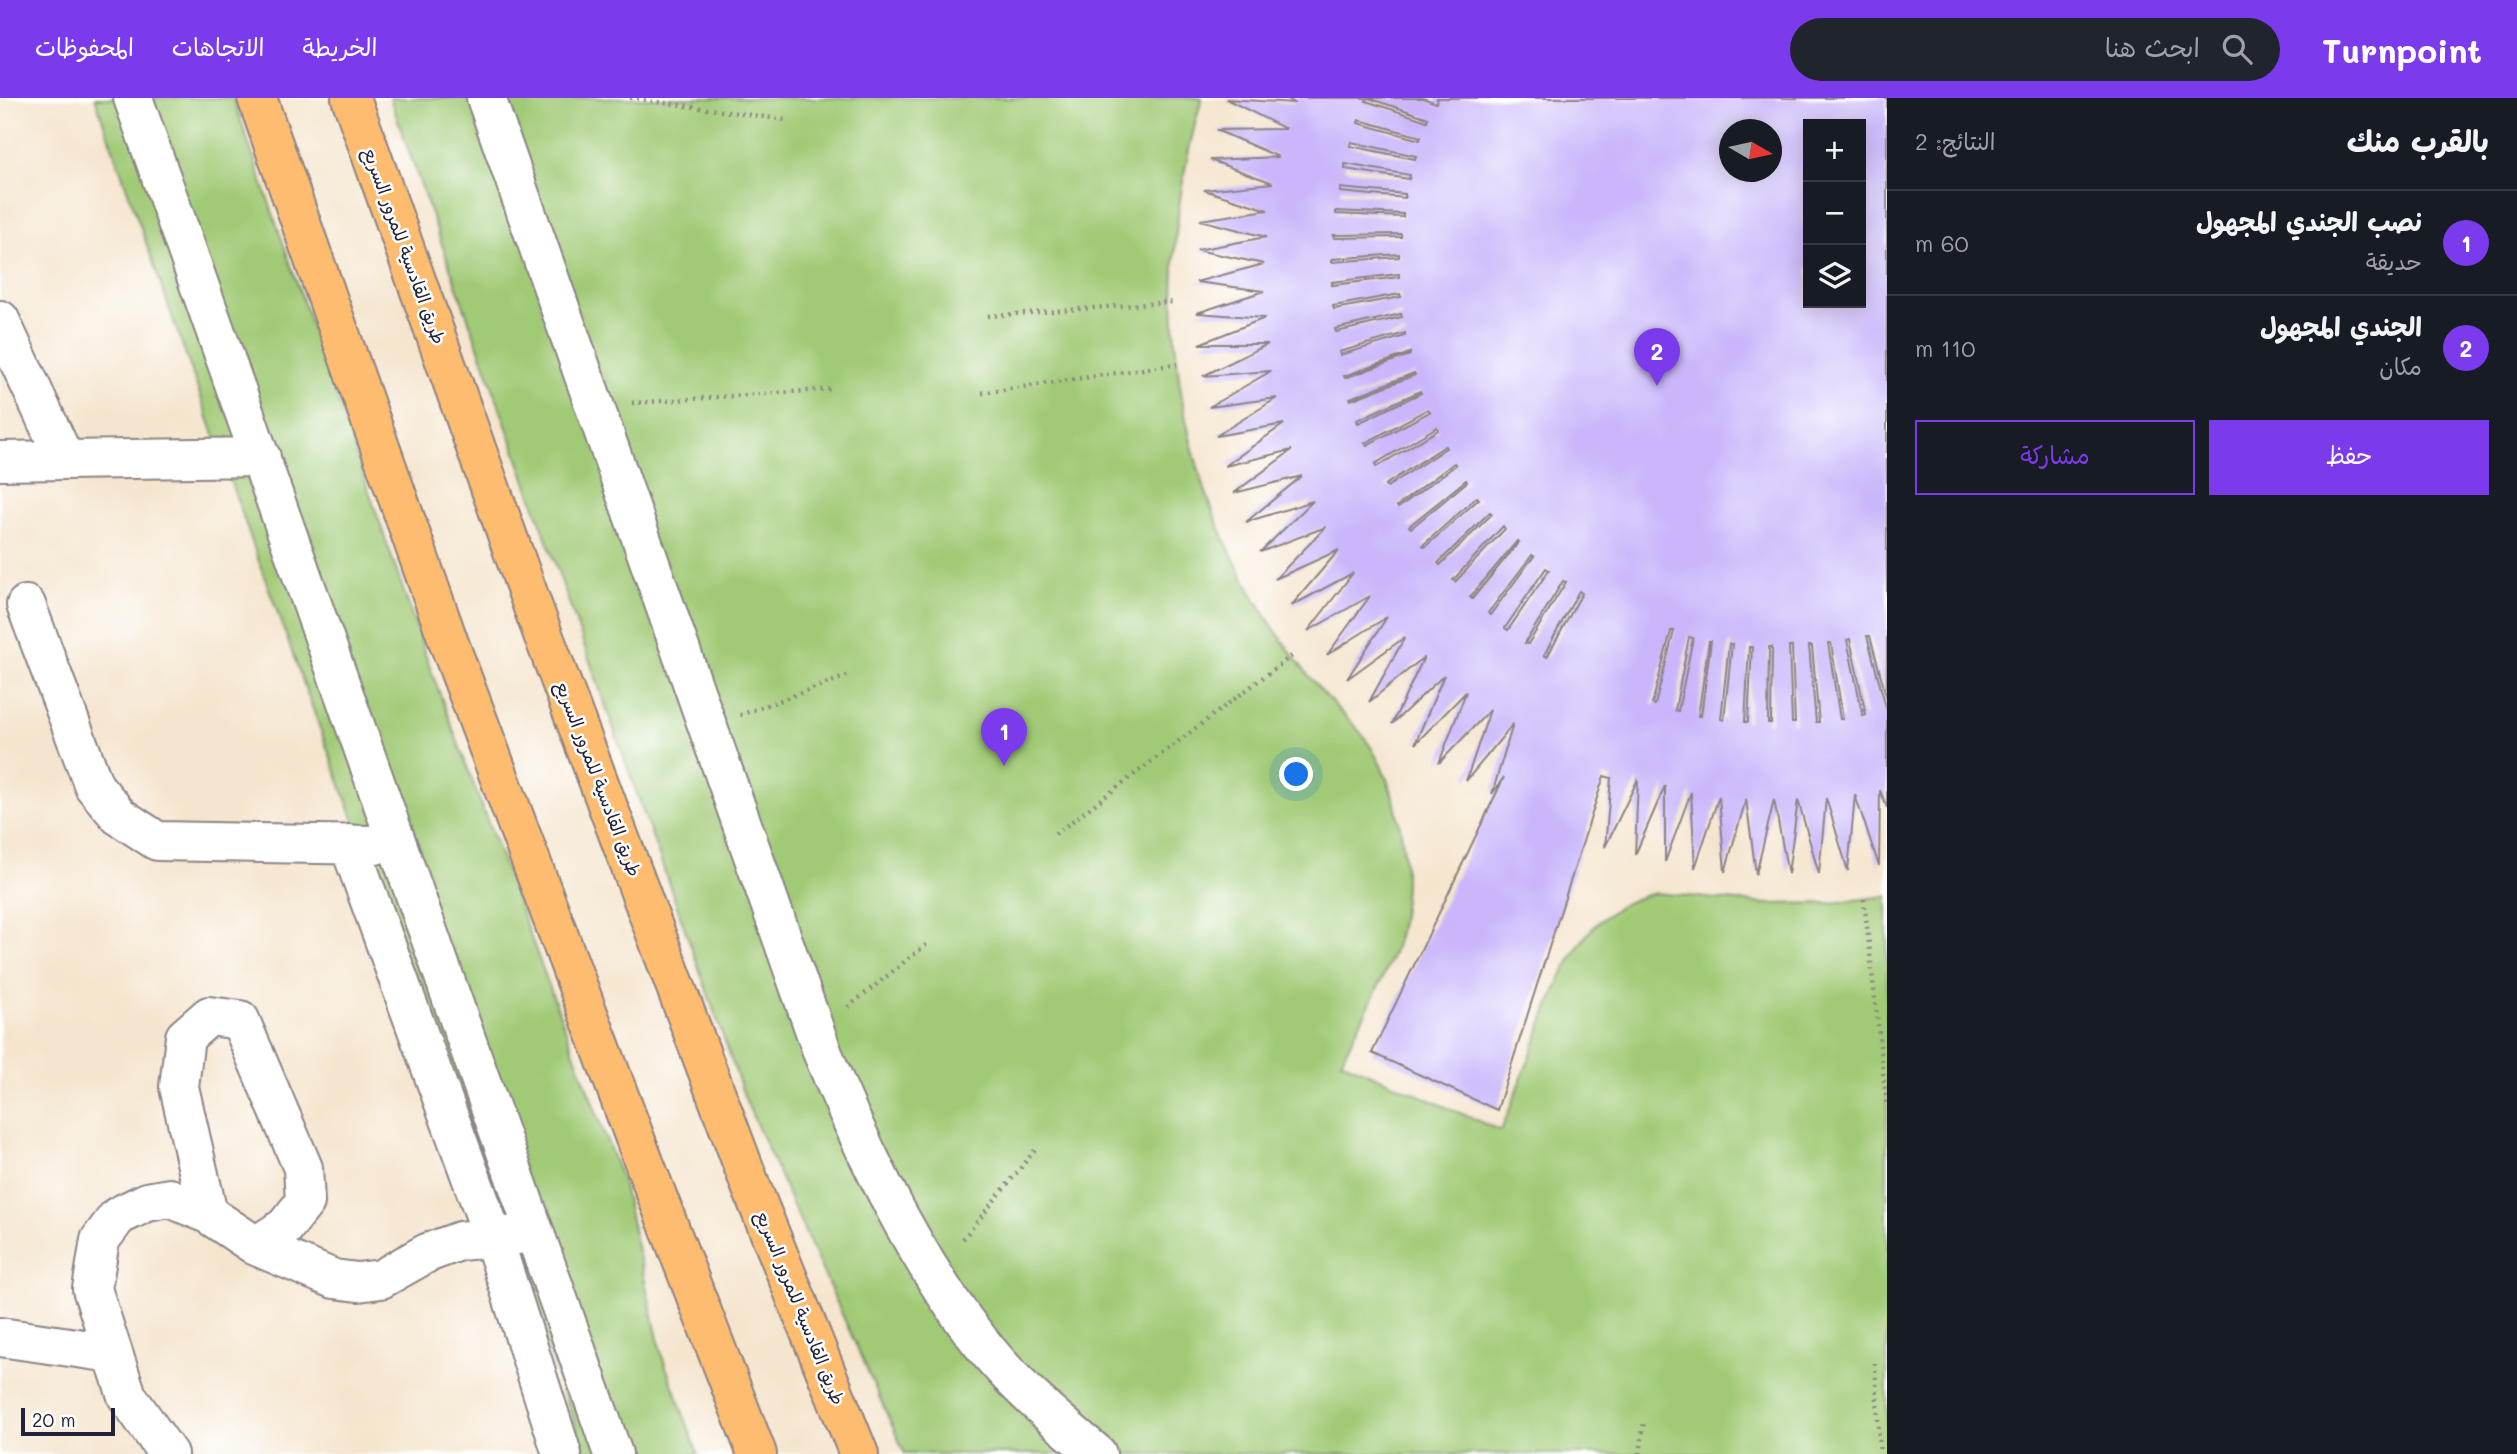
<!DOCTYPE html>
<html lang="ar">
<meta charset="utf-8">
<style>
body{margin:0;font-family:Mali,"Playpen Sans Arabic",sans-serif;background:#20242c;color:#f1f3f6;direction:rtl}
.controls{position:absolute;right:21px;top:21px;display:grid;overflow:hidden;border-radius:0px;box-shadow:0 4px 18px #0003}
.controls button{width:63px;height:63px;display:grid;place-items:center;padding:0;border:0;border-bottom:2px solid #363941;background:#171b24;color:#f1f3f6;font:35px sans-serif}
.compass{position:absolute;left:1719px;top:21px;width:63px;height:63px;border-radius:50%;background:#171b24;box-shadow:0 4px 18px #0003;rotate:99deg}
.scale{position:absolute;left:21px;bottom:18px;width:94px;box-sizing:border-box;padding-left:7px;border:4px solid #22223b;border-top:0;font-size:19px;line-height:24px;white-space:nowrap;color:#22223b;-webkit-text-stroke:5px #fff;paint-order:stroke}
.you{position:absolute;left:1297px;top:677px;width:24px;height:24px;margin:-18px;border:5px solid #fff;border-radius:50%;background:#1a73e8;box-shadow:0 0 0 10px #1a73e833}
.badge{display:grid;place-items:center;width:46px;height:46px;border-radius:50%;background:#7c3aed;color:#fff;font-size:23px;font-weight:700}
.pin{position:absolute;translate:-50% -58px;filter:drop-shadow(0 2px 4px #0008)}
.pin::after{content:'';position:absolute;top:37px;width:24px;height:21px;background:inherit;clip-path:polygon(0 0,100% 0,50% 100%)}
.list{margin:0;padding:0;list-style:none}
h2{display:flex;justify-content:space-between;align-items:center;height:91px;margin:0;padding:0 28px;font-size:30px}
h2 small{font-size:23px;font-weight:400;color:#9ea1a6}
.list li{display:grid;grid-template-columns:46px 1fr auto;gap:21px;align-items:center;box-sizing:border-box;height:105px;padding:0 28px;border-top:2px solid #363941}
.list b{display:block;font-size:26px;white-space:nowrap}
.list p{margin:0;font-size:23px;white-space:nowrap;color:#9ea1a6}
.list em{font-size:23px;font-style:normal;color:#9ea1a6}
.actions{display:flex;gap:14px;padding:21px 28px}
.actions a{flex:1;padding:16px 0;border:2px solid #7c3aed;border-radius:0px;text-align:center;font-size:24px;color:#7c3aed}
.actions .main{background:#7c3aed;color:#fff}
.icon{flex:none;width:38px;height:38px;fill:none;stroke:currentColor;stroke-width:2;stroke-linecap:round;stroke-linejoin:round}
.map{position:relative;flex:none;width:1887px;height:1356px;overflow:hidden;direction:ltr}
header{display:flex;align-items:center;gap:42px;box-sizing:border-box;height:98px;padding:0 35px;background:#7c3aed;color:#fff}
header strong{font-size:33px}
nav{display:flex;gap:38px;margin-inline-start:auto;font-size:24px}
.search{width:490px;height:63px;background:#20242c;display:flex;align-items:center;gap:18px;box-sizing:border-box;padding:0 24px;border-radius:38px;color:#9ea1a6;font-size:26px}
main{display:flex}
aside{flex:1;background:#171b24}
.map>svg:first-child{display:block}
.green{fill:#a1ca76;stroke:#627658;stroke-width:2}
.building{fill:#cab7fb;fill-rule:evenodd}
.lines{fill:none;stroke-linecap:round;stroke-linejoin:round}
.minor-casing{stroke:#8c8484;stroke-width:42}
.highway-casing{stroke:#8c8484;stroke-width:42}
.path{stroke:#8c8484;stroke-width:4.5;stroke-dasharray:2 5;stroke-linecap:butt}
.minor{stroke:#fff;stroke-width:38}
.highway{stroke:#fdbc6f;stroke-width:38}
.labels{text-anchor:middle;stroke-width:5;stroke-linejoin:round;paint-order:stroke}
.street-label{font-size:18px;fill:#22223b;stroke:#fff}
</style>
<header>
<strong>Turnpoint</strong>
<div class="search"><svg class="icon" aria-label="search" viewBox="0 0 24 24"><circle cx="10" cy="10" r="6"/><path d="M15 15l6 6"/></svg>ابحث هنا</div>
<nav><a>الخريطة</a><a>الاتجاهات</a><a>المحفوظات</a></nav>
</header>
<main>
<aside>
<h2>بالقرب منك<small>النتائج: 2</small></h2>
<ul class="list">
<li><span class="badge">1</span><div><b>نصب الجندي المجهول</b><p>حديقة</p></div><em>60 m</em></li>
<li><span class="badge">2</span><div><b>الجندي المجهول</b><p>مكان</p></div><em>110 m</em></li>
</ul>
<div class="actions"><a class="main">حفظ</a><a>مشاركة</a></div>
</aside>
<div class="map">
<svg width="1887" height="1356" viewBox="0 0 1887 1356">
<rect width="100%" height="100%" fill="#fff"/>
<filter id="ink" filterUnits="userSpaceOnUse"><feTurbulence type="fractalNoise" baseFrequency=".0143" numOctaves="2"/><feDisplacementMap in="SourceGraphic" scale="14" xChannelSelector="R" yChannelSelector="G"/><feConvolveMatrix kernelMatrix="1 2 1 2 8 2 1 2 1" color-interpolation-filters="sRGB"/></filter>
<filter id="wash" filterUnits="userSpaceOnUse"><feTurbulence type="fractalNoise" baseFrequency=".00686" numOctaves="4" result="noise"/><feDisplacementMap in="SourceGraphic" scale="28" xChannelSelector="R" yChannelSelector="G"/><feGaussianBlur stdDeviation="1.57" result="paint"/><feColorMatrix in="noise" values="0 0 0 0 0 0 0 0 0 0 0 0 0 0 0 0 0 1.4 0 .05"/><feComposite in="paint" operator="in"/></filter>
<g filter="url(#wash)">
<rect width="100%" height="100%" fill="#f5e5ce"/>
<!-- green -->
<path class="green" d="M95,0H233L429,567L622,1083L662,1258L698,1356H586L258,461Z
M390,0H1202C1148,187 1168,381 1282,542C1299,567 1318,590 1339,612C1347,621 1357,629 1364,639C1389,673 1400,716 1404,758C1407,788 1403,824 1394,852C1381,888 1358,928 1341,963L1501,1033C1514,1001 1526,969 1538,937C1562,875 1582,810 1656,795L1767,806L1831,805L1887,798V1356H905L746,1003Z"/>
<g id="blocks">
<!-- building -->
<path class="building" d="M1286,0H1367L1366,3L1427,23L1428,20L1368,0H1423L1436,5L1437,0H1887V601L1870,538H1867L1887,613V710L1880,692L1879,768L1855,697L1848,773L1826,700L1819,776L1798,702L1788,776L1774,702L1756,776L1746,701L1725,774L1719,698L1695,770L1691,694L1665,764V688L1635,757L1638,681L1605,749L1611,680L1604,678L1497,1012L1372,955L1504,679L1492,696L1513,626L1466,683L1490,612L1439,665L1466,594L1415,646L1444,577L1392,626L1424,559L1369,604L1405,539L1347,581L1387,519L1327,557L1370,498L1308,533L1353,475L1291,508L1339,452L1275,481L1326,429L1260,454L1313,403L1246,424L1302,378L1234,395L1292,352L1225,368L1284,326L1216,338L1277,300L1209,309L1271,273L1203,278L1268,246H1199L1265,220L1197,215L1264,193L1196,184L1264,166L1197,152L1266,139L1200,122L1268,112L1204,92L1273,85L1210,62L1279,59L1216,32L1286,31L1226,1L1295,5ZM1359,22L1421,39L1420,42L1358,25ZM1808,26H1861V205H1808ZM1730,32H1772V74H1730ZM1351,44L1416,58L1415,61L1350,48ZM1345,66L1410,77L1409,81L1345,71ZM1340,90L1405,96V100L1340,94ZM1336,113L1403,116V119L1336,116ZM1401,136V139L1334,140L1333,137ZM1399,156V159L1332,164V161ZM1399,176V179L1332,187V184ZM1400,196L1401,199L1334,211L1333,208ZM1401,216L1402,219L1336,234L1335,231ZM1405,235V238L1340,257L1339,254ZM1410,255V257L1345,280L1344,278ZM1414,275L1415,277L1351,302L1350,300ZM1420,293L1421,295L1358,325L1357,322ZM1428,311L1430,314L1367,347L1365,345ZM1437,329L1438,332L1376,369L1375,366ZM1445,348L1446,350L1387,389L1385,387ZM1454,365L1456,367L1398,410L1397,408ZM1466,382L1467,384L1411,430L1409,428ZM1477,399L1479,401L1425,449L1423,447ZM1490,414L1492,416L1440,467L1438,465ZM1503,428L1505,431L1455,484L1453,482ZM1517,443L1519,444L1472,501L1470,499ZM1532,457L1534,458L1490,517L1488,515ZM1546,470L1549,472L1508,532L1505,530ZM1563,483L1566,484L1528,546L1525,545ZM1579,493L1582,495L1547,559L1544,557ZM1671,533H1674L1655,607L1652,606ZM1689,539L1693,540L1678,613L1675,612ZM1850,541L1866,617L1863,618L1847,542ZM1709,543H1711L1701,618H1698ZM1828,545H1831L1843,621H1840ZM1729,546H1732L1724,622L1721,621ZM1809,548H1812L1819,624H1816ZM1749,549H1752L1748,624H1745ZM1769,549H1772L1771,625H1768ZM1789,549H1792L1795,625H1792Z"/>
</g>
</g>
<g filter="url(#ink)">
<use href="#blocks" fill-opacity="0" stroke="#8c8484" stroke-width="2"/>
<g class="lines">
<!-- minor casing -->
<g class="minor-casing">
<path id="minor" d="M133,0L613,1356
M486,0L823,956C867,1063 930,1194 1010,1278C1037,1306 1067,1331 1097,1356
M0,222L65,362
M0,363L261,359
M26,507L94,688L119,718L157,743L375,747
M349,746L493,1139L562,1356
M208,1116L179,989L185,939L209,918L240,922L303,1070L305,1104L285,1129L256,1148
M0,1239L112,1255
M168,1356L127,1298L92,1191L100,1142L118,1118L147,1104L170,1100L208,1116L256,1148L334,1181L358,1184L381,1181L427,1155L460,1143L535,1135"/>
</g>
<!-- highway casing -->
<g class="highway-casing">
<path id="highway" d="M257,0L449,545L642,1059L757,1356
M351,0L535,515L750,1086L859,1356"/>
</g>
<!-- path -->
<path class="path" d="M630,0L786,22
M988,218L1172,204
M982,295L1177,266
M632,305L834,291
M740,617L850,577
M1055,736L1293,557
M1864,801L1887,1010
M848,909L927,846
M963,1141L1036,1051
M1875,1265L1880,1356
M1640,1356L1644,1324"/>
<!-- minor -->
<use href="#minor" class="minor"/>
<!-- highway -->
<use href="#highway" class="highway"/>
</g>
</g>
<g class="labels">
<!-- street labels -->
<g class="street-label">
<text transform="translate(404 148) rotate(70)" y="6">طريق القادسية للمرور السريع</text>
<text transform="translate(598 681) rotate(69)" y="6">طريق القادسية للمرور السريع</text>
<text transform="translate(800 1210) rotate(68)" y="6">طريق القادسية للمرور السريع</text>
</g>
</g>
</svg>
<div class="controls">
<button>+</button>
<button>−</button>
<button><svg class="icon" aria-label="layers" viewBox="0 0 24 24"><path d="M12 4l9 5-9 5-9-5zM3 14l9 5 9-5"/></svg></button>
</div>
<svg class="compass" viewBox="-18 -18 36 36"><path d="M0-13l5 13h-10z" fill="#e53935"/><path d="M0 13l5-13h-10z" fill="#9ea1a6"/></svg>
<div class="scale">20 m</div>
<div class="you"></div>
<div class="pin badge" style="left:1004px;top:668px">1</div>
<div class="pin badge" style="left:1657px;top:288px">2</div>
</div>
</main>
